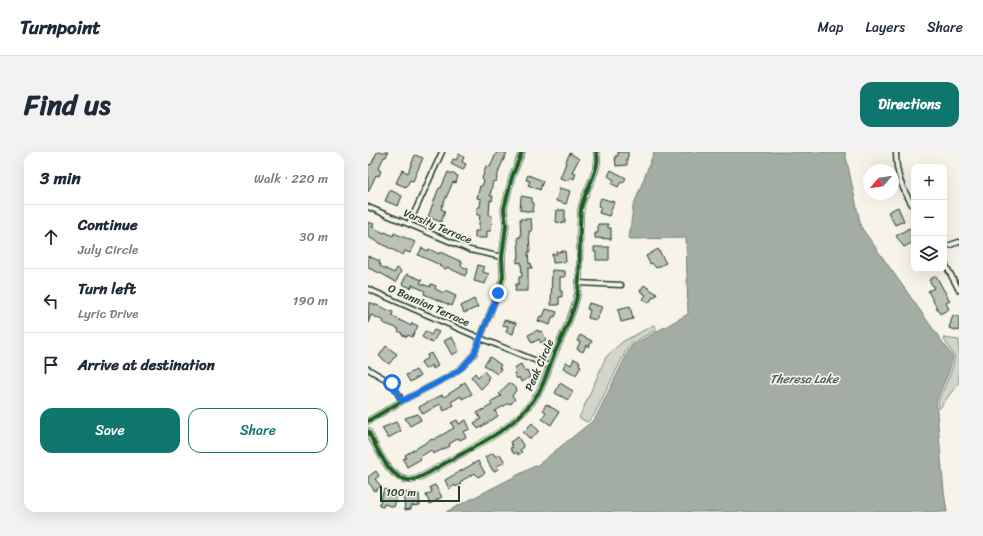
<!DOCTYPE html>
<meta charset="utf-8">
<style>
body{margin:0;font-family:Sriracha,sans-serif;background:#f2f2f3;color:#1f2937}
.controls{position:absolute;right:12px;top:12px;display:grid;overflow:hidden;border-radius:8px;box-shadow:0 4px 16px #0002}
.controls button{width:36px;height:36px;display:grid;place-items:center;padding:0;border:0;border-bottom:1px solid #e0e1e3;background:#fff;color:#1f2937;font:20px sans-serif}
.compass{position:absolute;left:495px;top:12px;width:36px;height:36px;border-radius:50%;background:#fff;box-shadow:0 4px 16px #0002;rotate:241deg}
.scale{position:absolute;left:12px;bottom:10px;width:80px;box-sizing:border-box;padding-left:4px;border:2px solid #1f3d34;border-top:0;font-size:11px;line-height:14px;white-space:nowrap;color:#1f3d34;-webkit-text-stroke:3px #f7f3e8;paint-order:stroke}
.stop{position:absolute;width:12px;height:12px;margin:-9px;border:3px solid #1a73e8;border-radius:50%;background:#fff}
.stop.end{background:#1a73e8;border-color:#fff;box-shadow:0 1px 4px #0008}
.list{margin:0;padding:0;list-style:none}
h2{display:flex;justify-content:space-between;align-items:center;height:52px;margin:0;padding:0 16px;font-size:17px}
h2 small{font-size:13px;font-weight:400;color:#747a83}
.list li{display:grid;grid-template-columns:26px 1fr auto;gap:12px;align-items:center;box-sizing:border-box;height:64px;padding:0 16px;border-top:1px solid #e0e1e3}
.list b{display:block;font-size:15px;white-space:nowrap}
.list p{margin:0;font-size:13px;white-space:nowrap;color:#747a83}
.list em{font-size:13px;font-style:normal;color:#747a83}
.actions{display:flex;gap:8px;padding:12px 16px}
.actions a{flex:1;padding:9px 0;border:1px solid #0f766e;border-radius:12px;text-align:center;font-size:14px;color:#0f766e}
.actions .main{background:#0f766e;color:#fff}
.icon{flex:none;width:22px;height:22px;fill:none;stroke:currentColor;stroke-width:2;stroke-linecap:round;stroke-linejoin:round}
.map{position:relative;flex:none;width:591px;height:360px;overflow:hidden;border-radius:12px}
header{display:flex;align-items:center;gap:24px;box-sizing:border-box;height:56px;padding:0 20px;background:#fff;border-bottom:1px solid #e0e1e3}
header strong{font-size:19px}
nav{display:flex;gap:22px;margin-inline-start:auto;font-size:14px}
.intro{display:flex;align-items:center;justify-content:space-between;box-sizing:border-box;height:96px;padding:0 24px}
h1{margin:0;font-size:28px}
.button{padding:10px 18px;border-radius:12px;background:#0f766e;color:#fff;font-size:14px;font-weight:700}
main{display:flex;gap:24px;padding:0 24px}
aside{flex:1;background:#fff;border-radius:12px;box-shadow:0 4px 16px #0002}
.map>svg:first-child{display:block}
.green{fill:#d3d5ca;stroke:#79897f}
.water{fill:#a4ada3;stroke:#6f8077}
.building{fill:#bbc1b6;stroke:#1f3d34}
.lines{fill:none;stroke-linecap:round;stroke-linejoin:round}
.minor-casing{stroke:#1f3d34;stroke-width:7}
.minor{stroke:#f7f3e8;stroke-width:4}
.cycleway-casing{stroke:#f7f3e8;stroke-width:6}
.cycleway{stroke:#1b5e20;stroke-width:4}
.route{stroke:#1a73e8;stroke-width:5}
.labels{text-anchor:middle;stroke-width:3.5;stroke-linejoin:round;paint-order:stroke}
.street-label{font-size:11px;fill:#1f3d34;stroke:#f7f3e8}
.water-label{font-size:12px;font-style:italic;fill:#405950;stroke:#f7f3e8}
</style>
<header>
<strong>Turnpoint</strong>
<nav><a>Map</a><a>Layers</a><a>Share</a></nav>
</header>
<div class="intro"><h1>Find us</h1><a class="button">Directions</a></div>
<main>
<aside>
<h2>3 min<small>Walk · 220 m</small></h2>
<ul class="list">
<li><svg class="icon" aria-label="ahead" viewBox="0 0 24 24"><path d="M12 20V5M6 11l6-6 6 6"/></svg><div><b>Continue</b><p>July Circle</p></div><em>30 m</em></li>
<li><svg class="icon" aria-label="left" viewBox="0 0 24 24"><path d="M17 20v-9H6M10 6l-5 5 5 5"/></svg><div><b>Turn left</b><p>Lyric Drive</p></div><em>190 m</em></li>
<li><svg class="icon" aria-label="arrive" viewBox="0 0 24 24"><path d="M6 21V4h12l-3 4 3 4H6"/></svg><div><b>Arrive at destination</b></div></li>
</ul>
<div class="actions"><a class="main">Save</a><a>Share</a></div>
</aside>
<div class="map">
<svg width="591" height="360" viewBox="0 0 591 360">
<rect width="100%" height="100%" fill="#f7f3e8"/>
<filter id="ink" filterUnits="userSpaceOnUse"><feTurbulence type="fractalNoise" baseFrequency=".025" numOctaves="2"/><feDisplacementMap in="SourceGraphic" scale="8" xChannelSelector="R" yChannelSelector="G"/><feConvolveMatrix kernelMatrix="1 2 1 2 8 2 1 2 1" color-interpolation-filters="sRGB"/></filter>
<g filter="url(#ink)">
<!-- green -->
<path class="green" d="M286,173L289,177L261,193L225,265L219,270L211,266L238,205L254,190Z
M575,186L591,188V230L571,257L570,249L582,223L587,205Z"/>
<!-- water -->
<path class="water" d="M286,0H477L493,75L585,205L580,222L568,249L576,340L579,360H78L171,312L227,267L263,194L320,162L318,86L261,87L265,55Z"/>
<!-- building -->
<path class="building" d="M9,0H20L18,5H16L10,17L13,19L11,24L8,23L0,40V12L3,13Z
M129,0H139L131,18L128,30L125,29L122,44H125L124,49L122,48L121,63L124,64L123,79H119V86H107V79H111V72L112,63H109V55H112L113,47L109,46L112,34H114L116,29L114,27L118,14L122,15Z
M250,0H260V5H259V13L248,14L247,4H250Z
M202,1L211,7L204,20L208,21L206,27L203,25L201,29L192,26L198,11H197Z
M91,2L96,5L94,10L98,12L95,18L83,12L85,7L88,8Z
M47,3L55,6L45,29L42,28L38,35L28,31L34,18L40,21Z
M243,18L258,26L255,31L253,30L250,35L244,32L246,28L240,24Z
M80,20L90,24L88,31L85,30L73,57L77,59L73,70L60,65L67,46L71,36H73Z
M160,23L175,29L172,38L160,33L162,29L158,28Z
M192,36L202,39L198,52L188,49Z
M22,38L34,44L30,54L17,49Z
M153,44L164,46V50L166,51L165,60L152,58Z
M233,46L246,50L241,64L231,61L233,55L230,54Z
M530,55L536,69L527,73L520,60Z
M189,58H197V71L188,70Z
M152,67H163L164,79H161L162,100H160L161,112L163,111L164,116H160V139H147L148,132H151V125H154L153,110L149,111V106L151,105L150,85H153Z
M0,70L6,72L4,75L16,81L17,80L25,84L26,81L47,90L42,101L37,99L35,103L0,85Z
M230,72H240V76H243V87L227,86V81H230Z
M541,76L545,83L542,85L545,90L536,95L528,84Z
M226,95H241V108H228V100H226Z
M54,96L60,99L61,97L71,102L72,100L94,110L93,114L100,117L97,124L79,115L78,117L71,114L72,113L50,103Z
M290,97L298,111L288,116L284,111L282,112L278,104Z
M197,99L198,110L185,111L184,102H189L188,100Z
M0,104L12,109L11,111L13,112L12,114L26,121L29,116L33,119L28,130L14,122L0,116Z
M110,113L116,115L115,120L121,122L117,132L106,129Z
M184,118L197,119V125H192V139H194V145H191V153H183Z
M39,122L54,128L52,131L62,135L63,132L68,134L67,137L76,141L77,139L88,144L84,154L56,142L57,139L44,133L43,136L34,132Z
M568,124L582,149L578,151L581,157L572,162L560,139L566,136L561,128Z
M276,133L289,142L286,146L285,145L281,151L275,147L278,143L272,139Z
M106,147L110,155L96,161L93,154Z
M1,150L25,160L24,164L43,174L44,171L50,174L44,185L40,183L39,185L33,182L34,181L30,179L31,177L15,171L16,169L3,163L0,171Z
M221,151L234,155L228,168L220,166L222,158L219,157Z
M262,154L265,167L253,170L250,157Z
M178,157L189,160L187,165L185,164L182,173L170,169L172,164L175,165Z
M585,163L591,165V179L581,176Z
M136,168L148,171L145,182L138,180L140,174L134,173Z
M66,178L71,180L64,191L54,185L57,179L63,183Z
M170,178L171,180L174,179L178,188L173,191L171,187L164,191L160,183Z
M212,183L224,189L221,195L218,193L215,200L209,197L212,190L209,189Z
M84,185L91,199L84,203L76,189Z
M18,194L29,202L21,212L11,204Z
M63,201L70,214L65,217L64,213L57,217L53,210L60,206L59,203Z
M122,205L133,213L131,216L133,217L129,222L116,213Z
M206,207L212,210L211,213L213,214L208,223L195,216L198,210L203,213Z
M153,212L157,220L159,218L162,225L153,230L151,225L149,227L146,221L148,220L146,216Z
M48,218L52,224L42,230L38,223Z
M116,219L121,225L119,227L121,229L113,237L103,225L107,221L110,225Z
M97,230L104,242L94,247L93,244L83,250L85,253L76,259L72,252L55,262L51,255L74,243L76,245L93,234L92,233Z
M141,231L149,237L144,244L147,247L143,252L141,251L127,259L130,264L110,277L106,271L113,267L109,261L124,253L122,250L133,244L131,242Z
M192,231L205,239L200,248L187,241Z
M178,252L191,260L183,273L174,267L178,260L175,258Z
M50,262L53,268L42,274L37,266Z
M89,268L91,272L98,268L102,277L95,280L98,285L92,288L91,286L81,292L82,294L65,302L63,298L52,305L53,307L39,315L35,307L38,306L37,303L64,287L65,288L86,276L83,271Z
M28,270L33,279L20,286L14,276Z
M164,271L171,279L162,287L156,281V279Z
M150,285L156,295L152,298L154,300L150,303L149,300L146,302L142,296L145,295L142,290Z
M125,301L128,305L132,302L137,310L129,314L130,317L127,319H125L117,305Z
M110,309L117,321L110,325L107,321L95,328L92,331L93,332L88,335L87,333L81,337L77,328Z
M8,319L11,324L7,327L13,334L7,339L0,330V325Z
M67,333L74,345L62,352L58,343L64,340L62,335Z
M16,337L22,339L21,343L29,345L26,355L16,352L15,355L11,354Z
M43,340V342H51L52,353L43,354V357L37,358L35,341Z"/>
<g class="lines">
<!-- minor casing -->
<g class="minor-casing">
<path id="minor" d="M528,0C528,24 534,36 546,56
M0,55L102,98L134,105
M41,72L74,0
M576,95L591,90
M576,110L591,138
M210,131L253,133
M0,137L112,186L181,214
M0,217L24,231L34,249
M0,269L34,249L82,224L94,215L106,202L130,141L135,125L134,105L138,73L136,57L144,25L154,0
M0,279C8,294 23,332 44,328C56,325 68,316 79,310C113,291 150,275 171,240C178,227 182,211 188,198C196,181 205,163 209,144C214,116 210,86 213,57C215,41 235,14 228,0"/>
</g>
<!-- minor -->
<use href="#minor" class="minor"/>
<!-- cycleway casing -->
<g class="cycleway-casing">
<path id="cycleway" d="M0,269L34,249L82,224L94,215L106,202L130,141L135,125L134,105L138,73L136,57L144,25L154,0
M0,279C8,294 23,332 44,328C56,325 68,316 79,310C113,291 150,275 171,240C178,227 182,211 188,198C196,181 205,163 209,144C214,116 210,86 213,57C215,41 235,14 228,0"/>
</g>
<!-- cycleway -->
<use href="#cycleway" class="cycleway"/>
</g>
</g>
<g class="lines" filter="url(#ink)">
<!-- route -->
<path class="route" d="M24,231L34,249L82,224L94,216L106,202L130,141"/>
</g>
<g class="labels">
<!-- street labels -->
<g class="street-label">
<text transform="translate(70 74) rotate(23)" y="4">Varsity Terrace</text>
<text transform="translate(61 153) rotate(24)" y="4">O Bannion Terrace</text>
<text transform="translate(171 213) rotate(-66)" y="4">Peak Circle</text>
</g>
<!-- water labels -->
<g class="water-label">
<text x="436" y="231">Theresa Lake</text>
</g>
</g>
</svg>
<div class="controls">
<button>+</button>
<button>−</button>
<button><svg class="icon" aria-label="layers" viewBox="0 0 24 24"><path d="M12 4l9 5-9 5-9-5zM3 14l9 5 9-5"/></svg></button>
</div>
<svg class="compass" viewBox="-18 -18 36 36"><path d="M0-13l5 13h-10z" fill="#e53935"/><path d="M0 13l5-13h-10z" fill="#747a83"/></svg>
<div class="scale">100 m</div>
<div class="stop" style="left:24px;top:231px"></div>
<div class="stop end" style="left:130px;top:141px"></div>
</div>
</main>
